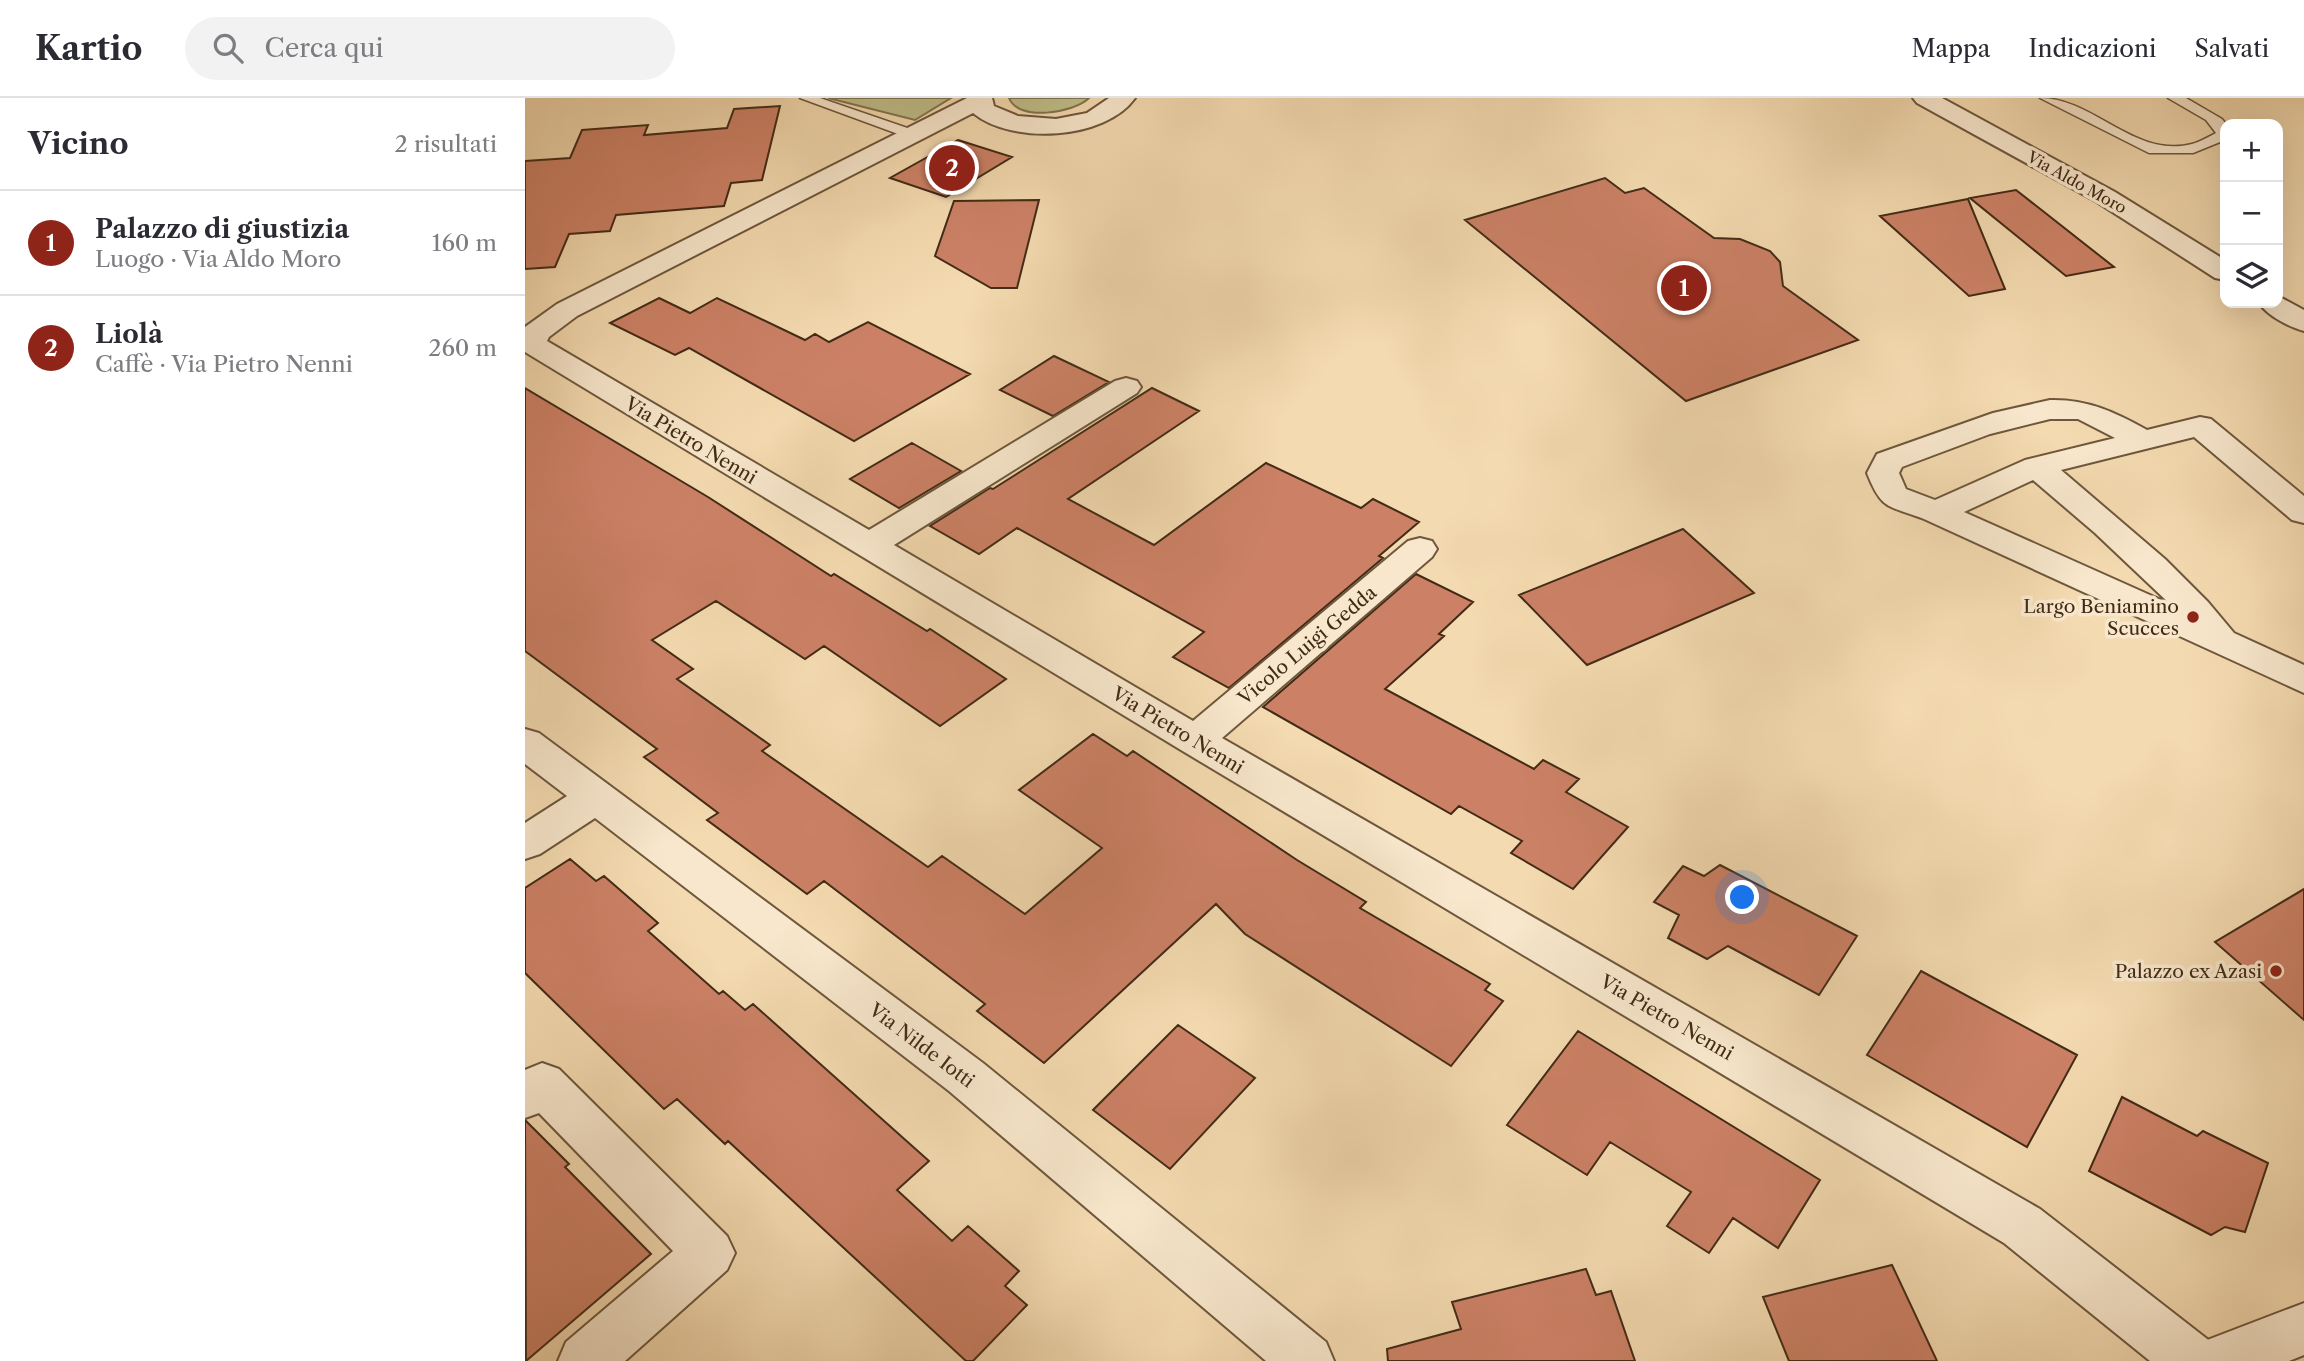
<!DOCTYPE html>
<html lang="it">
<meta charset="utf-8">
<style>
body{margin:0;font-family:"Libre Caslon Text",serif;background:#f2f2f3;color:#2b2b33}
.controls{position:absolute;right:21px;top:21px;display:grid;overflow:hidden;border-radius:14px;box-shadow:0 7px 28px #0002}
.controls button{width:63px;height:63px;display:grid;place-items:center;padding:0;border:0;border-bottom:2px solid #e1e1e2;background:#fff;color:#2b2b33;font:35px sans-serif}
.you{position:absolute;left:1218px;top:800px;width:24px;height:24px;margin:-18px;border:5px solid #fff;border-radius:50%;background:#1a73e8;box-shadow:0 0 0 10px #1a73e833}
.badge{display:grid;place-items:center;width:46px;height:46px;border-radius:50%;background:#8f2418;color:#fff;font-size:23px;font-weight:700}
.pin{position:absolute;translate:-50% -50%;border:4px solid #fff;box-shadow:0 2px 7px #0006}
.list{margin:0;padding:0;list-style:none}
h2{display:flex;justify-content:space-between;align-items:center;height:91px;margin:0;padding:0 28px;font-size:30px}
h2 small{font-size:23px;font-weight:400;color:#7c7c81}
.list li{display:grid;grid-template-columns:46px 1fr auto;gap:21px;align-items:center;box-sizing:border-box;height:105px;padding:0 28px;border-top:2px solid #e1e1e2}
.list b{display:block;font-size:26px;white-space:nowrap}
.list p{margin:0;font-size:23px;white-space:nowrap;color:#7c7c81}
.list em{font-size:23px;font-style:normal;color:#7c7c81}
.icon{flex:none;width:38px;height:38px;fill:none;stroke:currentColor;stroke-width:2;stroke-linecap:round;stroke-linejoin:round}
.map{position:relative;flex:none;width:1779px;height:1263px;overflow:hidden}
header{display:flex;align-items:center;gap:42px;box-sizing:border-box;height:98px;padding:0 35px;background:#fff;border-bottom:2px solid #e1e1e2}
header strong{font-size:33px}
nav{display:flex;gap:38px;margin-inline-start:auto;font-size:24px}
.search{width:490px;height:63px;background:#f2f2f3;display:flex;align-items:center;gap:18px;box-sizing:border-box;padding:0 24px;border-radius:38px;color:#7c7c81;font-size:26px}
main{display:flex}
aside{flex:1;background:#fff}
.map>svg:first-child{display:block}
.green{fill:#bfbe89;stroke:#807450;stroke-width:2}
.building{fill:#cc8166;stroke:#422b16;stroke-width:2}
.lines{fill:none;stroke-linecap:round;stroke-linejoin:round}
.service-casing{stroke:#6e573c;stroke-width:3}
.minor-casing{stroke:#6e573c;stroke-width:4}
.tertiary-casing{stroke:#6e573c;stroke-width:4}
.service{fill:#f8e7cc;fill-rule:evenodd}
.minor{fill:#f8e7cc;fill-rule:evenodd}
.tertiary{fill:#f8e7cc;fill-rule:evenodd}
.poi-dot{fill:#8f2418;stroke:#f8e7cc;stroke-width:2.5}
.labels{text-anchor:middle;stroke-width:7;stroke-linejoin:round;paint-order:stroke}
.far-street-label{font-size:16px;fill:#422b16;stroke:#f8e7cc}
.street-label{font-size:19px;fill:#422b16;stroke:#f8e7cc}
.poi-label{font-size:19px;fill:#422b16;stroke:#f8e7cc;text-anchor:end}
</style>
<header>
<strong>Kartio</strong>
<div class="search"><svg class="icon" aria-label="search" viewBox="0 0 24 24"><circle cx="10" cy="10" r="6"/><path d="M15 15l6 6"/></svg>Cerca qui</div>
<nav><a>Mappa</a><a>Indicazioni</a><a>Salvati</a></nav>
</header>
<main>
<aside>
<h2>Vicino<small>2 risultati</small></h2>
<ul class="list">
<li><span class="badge">1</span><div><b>Palazzo di giustizia</b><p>Luogo · Via Aldo Moro</p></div><em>160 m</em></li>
<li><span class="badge">2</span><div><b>Liolà</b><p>Caffè · Via Pietro Nenni</p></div><em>260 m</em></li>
</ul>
</aside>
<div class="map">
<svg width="1779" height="1263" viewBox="0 0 1779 1263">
<rect width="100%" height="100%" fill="#f4dab0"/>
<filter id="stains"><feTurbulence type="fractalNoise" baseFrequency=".00286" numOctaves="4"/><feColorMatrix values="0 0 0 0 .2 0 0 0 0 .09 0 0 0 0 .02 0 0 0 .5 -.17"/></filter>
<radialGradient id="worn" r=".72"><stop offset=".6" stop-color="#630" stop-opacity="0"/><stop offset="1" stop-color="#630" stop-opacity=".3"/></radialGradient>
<!-- green -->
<path class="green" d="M303,0H426L390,22Z
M484,0H564C549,15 493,24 484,0Z"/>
<!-- building -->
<path class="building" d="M255,8L237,82L206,85L199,108L91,117L85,133L44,136L30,169L0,171V63L45,60L57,32L123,27L119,37L202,30L209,11Z
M433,42L487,59L421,99L365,80Z
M1080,80L1100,95L1119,90L1189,140L1215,141L1245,153L1255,164L1258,188L1333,242L1161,303L940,122Z
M1491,92L1589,169L1541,178L1445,100Z
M1443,101L1480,191L1444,198L1355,118Z
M514,102L492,190H466L410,158L429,103Z
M134,200L165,215L192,200L280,242L290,236L304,244L343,224L445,276L329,343L164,250L150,257L85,225Z
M529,258L584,284L528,318L475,292Z
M0,290L183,399L306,478L309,476L402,533L405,531L481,581L415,628L299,548L280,561L191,503L127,542L168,571L152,581L245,647L237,653L403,769L417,758L500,816L577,750L494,692L568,636L602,658L608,653L772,762L841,804L835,810L965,886L960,892L978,903L926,968L720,836L691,806L519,965L452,913L460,906L299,783L282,796L182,722L193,715L119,659L132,651L0,553Z
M627,290L674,313L543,401L629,447L741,365L836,410L848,401L894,424L854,458L858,460L704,590L648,559L679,534L492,430L454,456L405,428L465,390L468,391Z
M387,345L436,373L374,410L325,381Z
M1158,431L1229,495L1062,567L994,497Z
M891,476L948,504L914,536L919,538L860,591L1009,671L1018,662L1054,681L1041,694L1103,729L1048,791L986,755L997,743L934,708L926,716L738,609Z
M45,761L71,783L79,778L133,825L123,833L194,896L198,893L220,912L228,906L404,1063L372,1092L427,1143L443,1128L494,1173L480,1188L502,1207L448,1263H441L203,1043L200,1046L152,1001L139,1011L0,875V790Z
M1195,767L1332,838L1294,897L1203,848L1182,861L1143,840L1154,817L1129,804L1158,768L1179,778Z
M1779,791V922L1690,844Z
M1396,873L1552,957L1502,1049L1342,957Z
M653,927L730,980L645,1071L568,1012Z
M1053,933L1295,1082L1253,1150L1208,1120L1184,1155L1142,1128L1166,1094L1085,1044L1062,1077L982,1027Z
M1597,999L1672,1038L1678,1033L1743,1065L1720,1134L1700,1129L1686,1137L1564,1073Z
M0,1022L44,1066L40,1069L126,1156L1,1263Z
M1367,1167L1412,1263H1264L1238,1199Z
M1061,1171L1071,1197L1086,1193L1110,1263H863L862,1251L936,1231L927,1204Z"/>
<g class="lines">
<!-- service casing -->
<g class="service-casing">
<path id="service" d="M275,0H295L394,34L396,37L389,41L384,40Z
M1515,0C1569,0 1610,61 1667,46C1675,44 1683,39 1691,35L1681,22L1643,0H1661L1697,21L1701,26L1700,42L1668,55H1624Z"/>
</g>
<!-- minor casing -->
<g class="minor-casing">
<path id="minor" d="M442,0H467L469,8L493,18L531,21L562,15L584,0H610C580,42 487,47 448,15L52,218L24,239L22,243L344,432L590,283L601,280L612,283L616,289L612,295L369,447L668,623L883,443L895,440L907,443L912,451L907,459L697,640L1515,1111L1686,1244L1694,1263H1625L1479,1145L656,652L0,254V229L32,206Z
M1525,302C1562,301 1590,314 1622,332L1675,319L1686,321L1779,398V425L1767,422L1669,339L1536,372L1640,461L1683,504L1709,535L1779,567V595L1399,421C1363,407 1357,413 1342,375L1352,356L1468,315ZM1525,321H1553L1590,340L1500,362L1410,402L1381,391L1374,375L1377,369L1465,336ZM1508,382L1570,435L1645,506L1439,414Z
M0,631L14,635L458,965L801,1244L809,1263H741L424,993L70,720L15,756L0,761V725L42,698L0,666Z
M17,965L34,971L202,1138L210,1155L202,1172L100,1263H33L41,1244L148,1153L14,1015L0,1020V972Z"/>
</g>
<!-- tertiary casing -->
<g class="tertiary-casing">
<path id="tertiary" d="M1388,0H1417L1590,94L1700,162V182L1690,180L1572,104L1392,5Z
M1753,198L1779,212V233C1764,229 1743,218 1734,205H1753Z
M1779,1205V1257L1764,1263H1669L1677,1244Z"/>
</g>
<!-- service -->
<use href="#service" class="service"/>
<!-- minor -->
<use href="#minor" class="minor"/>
<!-- tertiary -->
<use href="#tertiary" class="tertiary"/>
</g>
<!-- markers -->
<g class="poi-dot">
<circle cx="1668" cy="519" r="7"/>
<circle cx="1751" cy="873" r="7"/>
</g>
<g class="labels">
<!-- far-street labels -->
<g class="far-street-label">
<text transform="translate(1552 84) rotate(29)" y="6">Via Aldo Moro</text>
</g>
<!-- street labels -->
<g class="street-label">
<text transform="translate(166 342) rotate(31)" y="7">Via Pietro Nenni</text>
<text transform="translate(782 547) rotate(-40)" y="7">Vicolo Luigi Gedda</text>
<text transform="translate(653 632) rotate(31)" y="7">Via Pietro Nenni</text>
<text transform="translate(1142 919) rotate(30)" y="7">Via Pietro Nenni</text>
<text transform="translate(397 947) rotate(37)" y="7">Via Nilde Iotti</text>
</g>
<!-- poi labels -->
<g class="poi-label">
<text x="1654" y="515">Largo Beniamino<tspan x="1654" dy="22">Scucces</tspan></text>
<text x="1737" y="880">Palazzo ex Azasi</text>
</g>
</g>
<rect width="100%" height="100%" filter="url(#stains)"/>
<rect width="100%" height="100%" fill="url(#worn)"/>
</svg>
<div class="controls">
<button>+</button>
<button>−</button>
<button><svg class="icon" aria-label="layers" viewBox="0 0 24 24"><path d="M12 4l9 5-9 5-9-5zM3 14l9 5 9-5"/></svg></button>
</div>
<div class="you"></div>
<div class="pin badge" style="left:1159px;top:190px">1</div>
<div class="pin badge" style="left:427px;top:70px">2</div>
</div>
</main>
